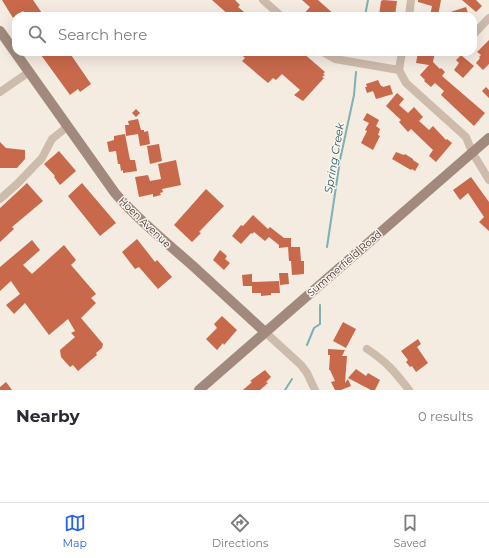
<!DOCTYPE html>
<style>
body{margin:0;font-family:Montserrat,sans-serif;background:#f7f7f7;color:#2b2b33}
.list{margin:0;padding:0;list-style:none}
h2{display:flex;justify-content:space-between;align-items:center;height:52px;margin:0;padding:0 16px;font-size:17px}
h2 small{font-size:13px;font-weight:400;color:#7c7c81}
.icon{flex:none;width:22px;height:22px;fill:none;stroke:currentColor;stroke-width:2;stroke-linecap:round;stroke-linejoin:round}
.map{position:relative;flex:none;width:489px;height:390px;overflow:hidden}
.search{position:absolute;background:#fff;box-shadow:0 4px 16px #0002;left:12px;right:12px;top:12px;height:44px;display:flex;align-items:center;gap:10px;box-sizing:border-box;padding:0 14px;border-radius:12px;color:#7c7c81;font-size:15px}
.sheet{height:112px;background:#fff}
nav{display:flex;justify-content:space-around;align-items:center;box-sizing:border-box;height:56px;border-top:1px solid #e1e1e2;background:#fff;font-size:11px;color:#7c7c81}
nav a{display:grid;justify-items:center;gap:2px}
nav .on{color:#2563eb}
.map>svg:first-child{display:block}
.lines{fill:none;stroke-linecap:round;stroke-linejoin:round}
.stream{stroke:#7fb0b2;stroke-width:2}
.building{fill:#c8694b}
.street{stroke:#cdbbac;stroke-width:8}
.secondary{stroke:#a18a7d;stroke-width:10}
.labels{text-anchor:middle;stroke-width:3;stroke-linejoin:round;paint-order:stroke}
.street-label{font-size:10px;fill:#3b302b;stroke:#fbf5ee}
.water-label{font-size:11px;font-style:italic;fill:#1f5a5e;stroke:#fbf5ee}
</style>
<div class="map">
<svg width="489" height="390" viewBox="0 0 489 390">
<rect width="100%" height="100%" fill="#f4ebe1"/>
<g class="lines">
<!-- stream -->
<path class="stream" d="M365,16L368,0
M358,54L359,52
M327,247L340,160L354,95L356,72
M307,345L314,328L320,324V305
M285,390L292,379"/>
</g>
<!-- building -->
<path class="building" d="M2,0H33L44,16H27L23,11L13,18Z
M212,0H235L240,5L238,7L249,16H230Z
M302,0H318L336,16H302L310,7Z
M383,0L397,1L395,16L379,15L381,1Z
M418,0H441L438,16H430L432,6L418,2Z
M462,0H476L482,6L476,12Z
M466,7L469,16H442L441,15Z
M489,40V64L483,70L476,63L480,58L479,57L481,55L477,52Z
M45,52H69L91,84L80,92L78,89L70,95L41,55Z
M238,52H302L325,72L323,74L325,75L322,77L324,78L303,101L294,95L300,90L282,74L276,80L273,78L268,83L242,61L245,58Z
M418,52H435L433,62L440,69L441,68L445,72L442,76L485,113L474,126L441,95L444,91L435,83L431,87L424,81L425,80L420,75L429,65L416,63Z
M461,55L474,66L463,78L454,70L459,63L456,60Z
M378,80L381,86H382L383,87L390,85L393,94L376,99L373,91L367,93L365,87H367L366,84Z
M486,87L489,90V98L482,91Z
M397,93L404,99L399,105L408,113L414,107L423,117L419,121L429,130L433,126L446,140L447,139L452,143L436,162L429,156L433,150L411,129L408,132L399,122L401,120L386,106Z
M136,109L140,113L136,117L132,113Z
M367,113L379,120L376,126L380,129L378,135L380,136L373,150L361,143L367,131L365,130L369,123L363,120Z
M138,119L141,130H144V132L148,131L150,144L140,146L138,134L126,136L125,125H129L128,121Z
M125,134L130,160H135L137,171L123,173V170L121,171L120,164H118L116,151L109,152L107,142L114,140V136Z
M0,142L6,148L25,150V159L17,168H0Z
M159,144L162,161L150,164L147,146Z
M59,151L76,171L60,185L54,177L55,176L44,164Z
M396,152L404,155L405,154L413,159V160L419,164L415,171L412,169L411,170L392,159Z
M176,160L181,185L162,189L163,192L160,193L161,195L153,197V194L139,197L135,177L148,175L150,181L161,179L158,164Z
M471,177L489,202V231L479,222L484,217L468,193L460,200L453,190Z
M27,183L43,201L12,227L14,229L0,242V208Z
M82,183L116,223L100,236L68,196Z
M206,189L224,206L199,232L201,233L192,242L174,225Z
M253,215L268,229L270,227L284,238H291V247H300L301,261H304V274L292,275L291,261H289L288,247L279,248V245L269,237L265,241L254,232L252,234L251,233L241,244L232,236L241,225L243,226Z
M137,239L155,262L157,260L172,277L158,289L139,267L135,269L122,252Z
M32,240L40,250L23,265L32,274L64,245L76,260L71,265L96,294L91,298L96,303L81,318L103,344L102,348L96,353L97,355L78,371L73,365L70,367L61,357L60,350L75,337L71,333L75,331L68,319L49,335L25,303L14,314L6,305L20,294L11,281L0,291V267Z
M220,250L227,256L225,259L230,263L224,270L213,260Z
M279,273H288L289,284L280,285Z
M252,274V282L279,281L280,293H271V295L261,296V293H252V286H243L242,275Z
M222,316L237,330L224,345L223,343L217,350L206,339L217,328L214,324Z
M343,322L356,329L346,348L333,341Z
M418,339L421,344L417,347L428,363L416,372L412,366L410,367L406,362L408,360L401,351Z
M328,349L345,350L342,356H347L345,383L348,379L351,386L341,390H335L331,382L335,381L330,370H329L330,355H328Z
M356,369L366,376L368,373L380,380L375,390H371L348,378Z
M265,370L271,377L266,382L268,383L260,390H243L252,382L250,381Z
M6,382L12,390H0V387Z"/>
<g class="lines">
<!-- street -->
<path class="street" d="M263,0L281,16
M409,16L411,0
M473,35L489,18
M323,52L335,59L399,70L406,83L466,137L472,152L489,180
M399,70L402,52
M0,92L29,72
M0,199L17,184L42,158L52,139L67,127
M265,332L301,365L307,373L315,390
M367,349C387,362 395,372 409,390"/>
<!-- secondary -->
<path class="secondary" d="M0,31L115,193C138,220 166,242 193,266C217,288 241,310 265,332
M199,390L489,138"/>
</g>
<g class="labels">
<!-- street labels -->
<g class="street-label">
<text transform="translate(145 222) rotate(44)" y="4">Hoen Avenue</text>
<text transform="translate(344 263) rotate(-41)" y="4">Summerfield Road</text>
</g>
<!-- water labels -->
<g class="water-label">
<text transform="translate(334 158) rotate(-80)" y="4">Spring Creek</text>
</g>
</g>
</svg>
<div class="search"><svg class="icon" aria-label="search" viewBox="0 0 24 24"><circle cx="10" cy="10" r="6"/><path d="M15 15l6 6"/></svg>Search here</div>
</div>
<section class="sheet">
<h2>Nearby<small>0 results</small></h2>
<ul class="list">
</ul>
</section>
<nav>
<a class="on"><svg class="icon" aria-label="map" viewBox="0 0 24 24"><path d="M3 6l6-2 6 2 6-2v14l-6 2-6-2-6 2zM9 4v14M15 6v14"/></svg>Map</a>
<a><svg class="icon" aria-label="directions" viewBox="0 0 24 24"><path d="M12 3l9 9-9 9-9-9zM9 14v-3h6M13 9l2 2-2 2"/></svg>Directions</a>
<a><svg class="icon" aria-label="saved" viewBox="0 0 24 24"><path d="M7 4h10v16l-5-4-5 4z"/></svg>Saved</a>
</nav>
